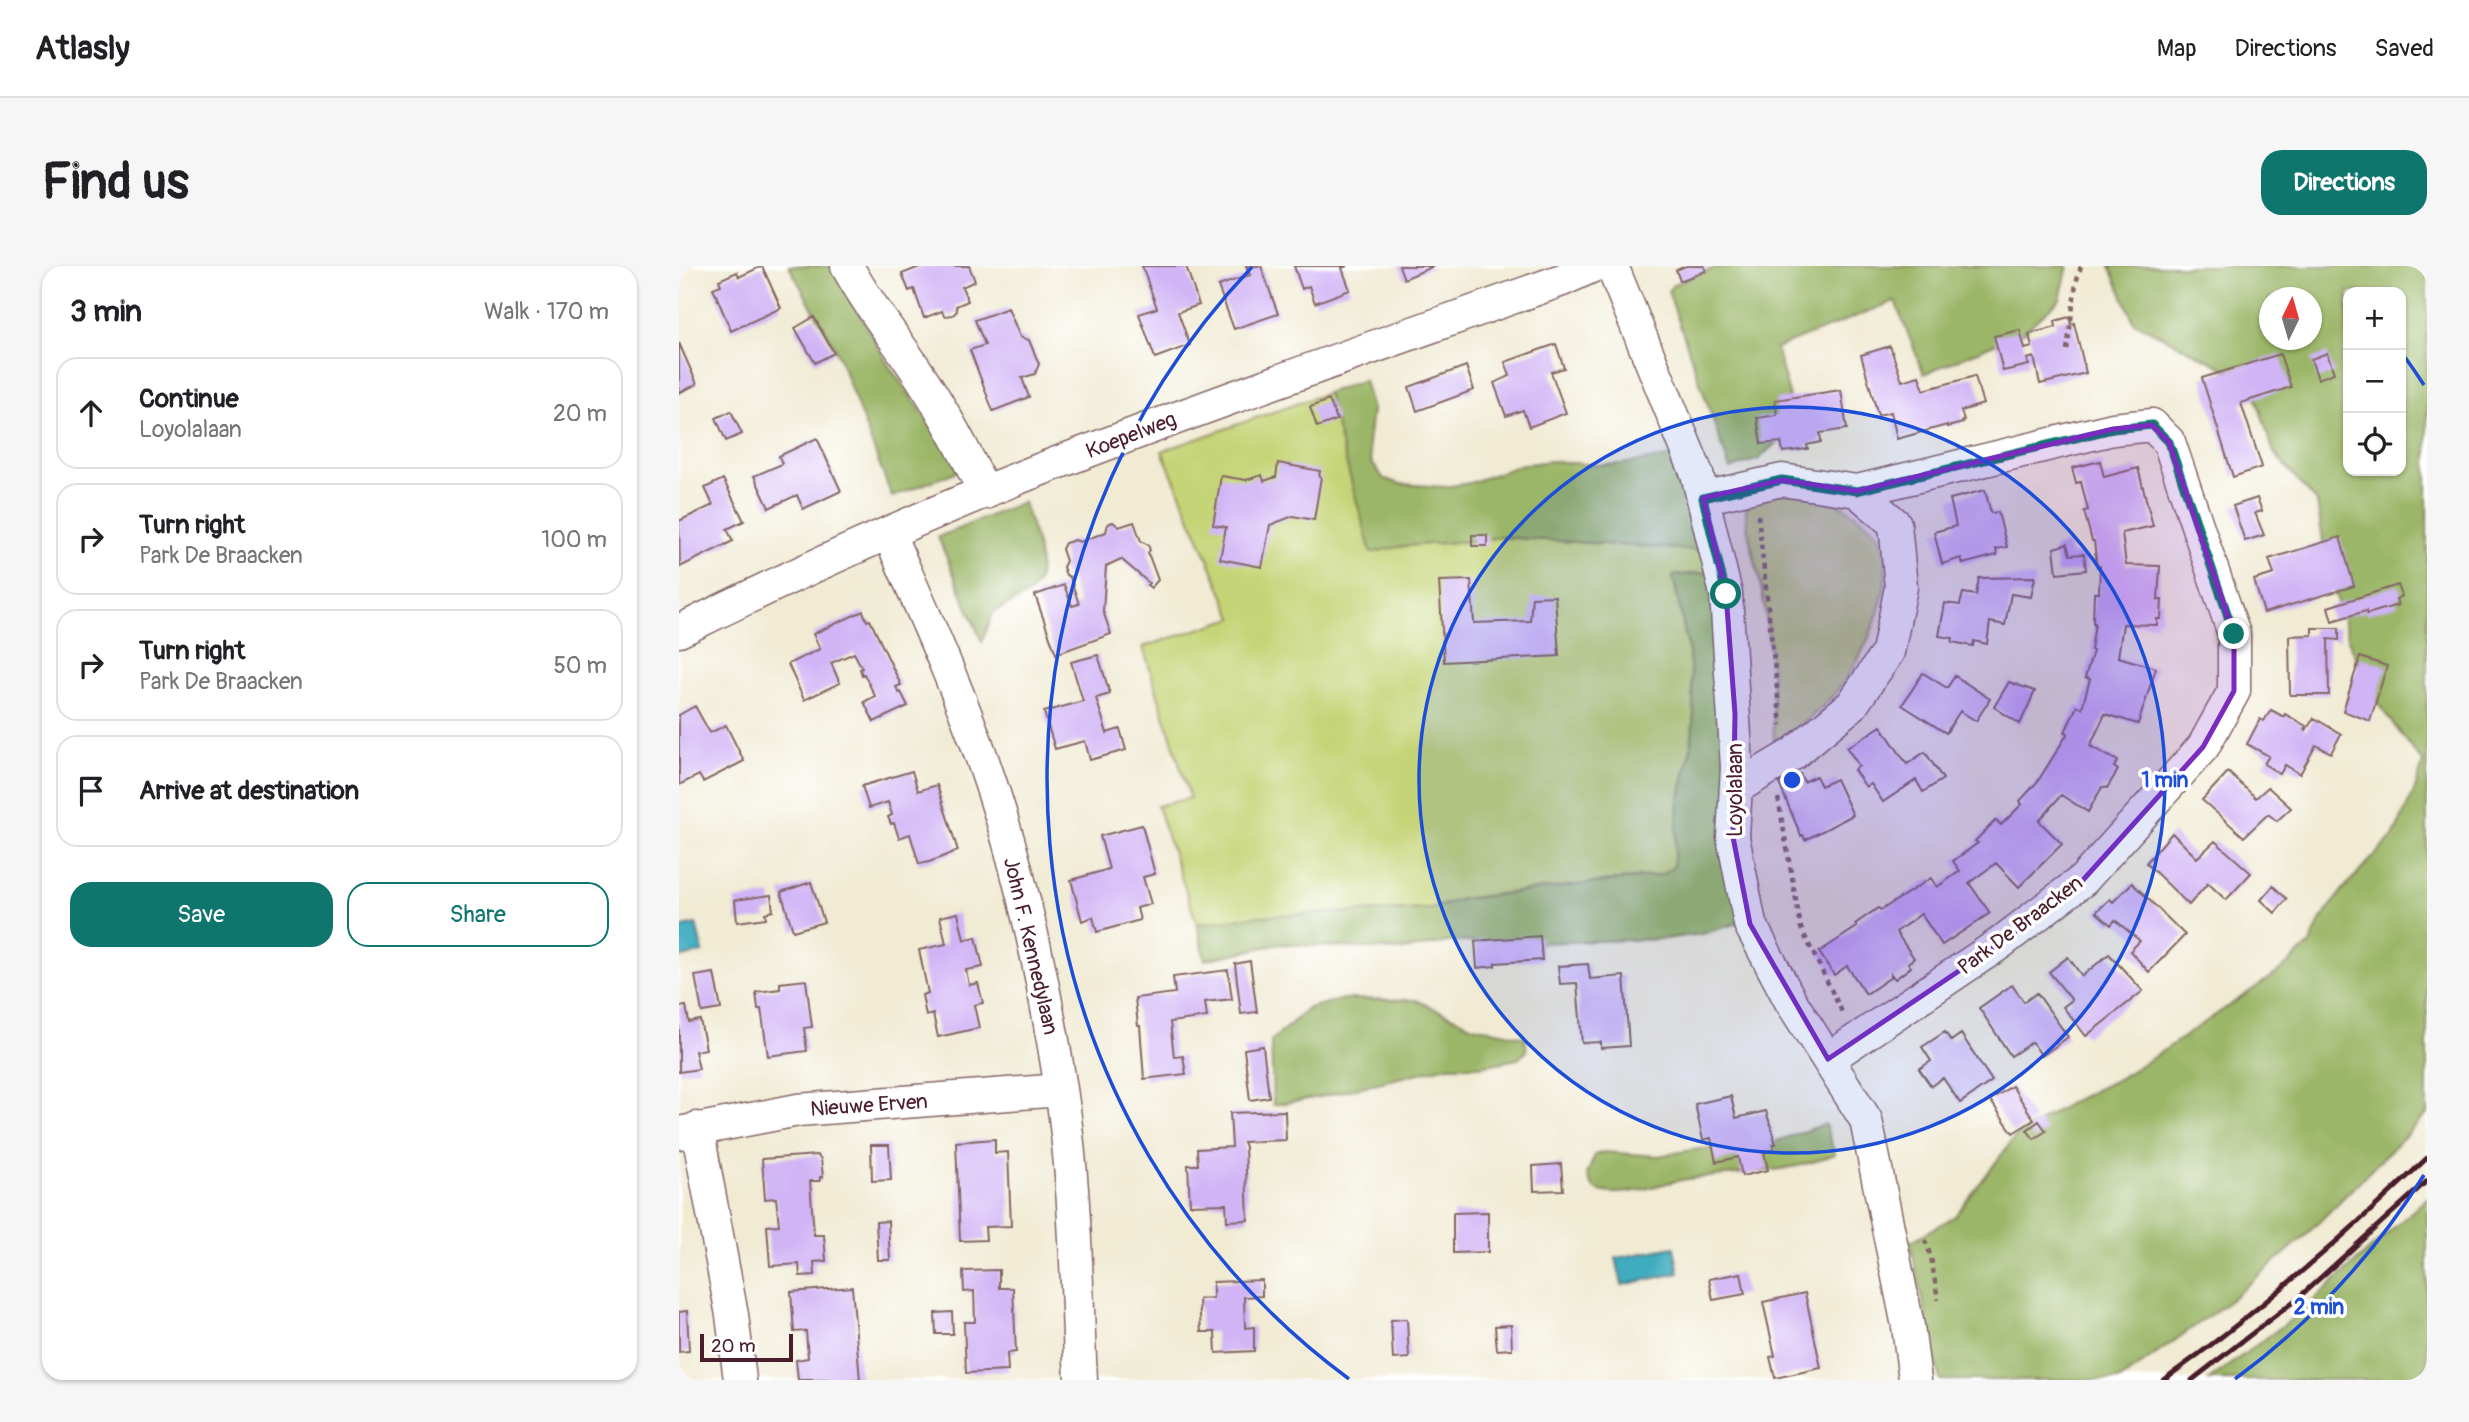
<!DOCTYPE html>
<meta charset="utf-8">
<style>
body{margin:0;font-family:Pangolin,sans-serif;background:#f6f6f6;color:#202124}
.controls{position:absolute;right:21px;top:21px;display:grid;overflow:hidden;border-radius:14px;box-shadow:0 2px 5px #0004}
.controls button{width:63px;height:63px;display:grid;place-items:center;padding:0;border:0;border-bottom:2px solid #e0e0e0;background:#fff;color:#202124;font:35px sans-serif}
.compass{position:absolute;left:1580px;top:21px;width:63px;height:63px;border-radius:50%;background:#fff;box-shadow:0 2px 5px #0004;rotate:5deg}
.scale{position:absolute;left:21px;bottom:18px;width:93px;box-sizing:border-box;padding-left:7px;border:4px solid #4a1f2b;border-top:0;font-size:19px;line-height:24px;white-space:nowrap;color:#4a1f2b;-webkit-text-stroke:5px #fff;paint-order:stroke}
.stop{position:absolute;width:21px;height:21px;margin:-16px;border:5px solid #0f766e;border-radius:50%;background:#fff}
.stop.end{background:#0f766e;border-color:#fff;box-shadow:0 2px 7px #0008}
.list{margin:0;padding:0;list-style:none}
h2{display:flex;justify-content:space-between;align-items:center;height:91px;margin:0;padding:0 28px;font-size:30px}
h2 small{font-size:23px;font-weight:400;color:#757577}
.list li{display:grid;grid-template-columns:46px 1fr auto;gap:21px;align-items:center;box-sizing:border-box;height:112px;margin:0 14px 14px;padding:0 14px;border:2px solid #e0e0e0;border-radius:21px}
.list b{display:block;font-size:26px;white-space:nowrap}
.list p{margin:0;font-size:23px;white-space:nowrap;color:#757577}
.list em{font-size:23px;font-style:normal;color:#757577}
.actions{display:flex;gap:14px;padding:21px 28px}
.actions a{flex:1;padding:16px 0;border:2px solid #0f766e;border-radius:21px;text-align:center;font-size:24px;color:#0f766e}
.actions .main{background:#0f766e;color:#fff}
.icon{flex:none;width:38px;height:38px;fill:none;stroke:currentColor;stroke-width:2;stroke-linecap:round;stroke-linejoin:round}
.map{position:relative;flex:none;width:1748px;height:1114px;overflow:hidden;border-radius:21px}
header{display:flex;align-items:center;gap:42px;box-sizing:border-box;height:98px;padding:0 35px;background:#fff;border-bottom:2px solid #e0e0e0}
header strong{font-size:33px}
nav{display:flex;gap:38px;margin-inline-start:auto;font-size:24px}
.intro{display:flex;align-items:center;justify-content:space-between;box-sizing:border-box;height:168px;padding:0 42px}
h1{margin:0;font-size:49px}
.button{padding:18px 32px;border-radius:21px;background:#0f766e;color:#fff;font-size:24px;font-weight:700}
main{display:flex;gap:42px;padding:0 42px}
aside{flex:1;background:#fff;border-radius:21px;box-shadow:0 2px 5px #0004}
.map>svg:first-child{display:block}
.green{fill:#c4d476;stroke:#877a50;stroke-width:2}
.forest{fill:#9bb667;stroke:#726a49;stroke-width:2;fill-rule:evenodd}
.water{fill:#40acbf;stroke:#456675;stroke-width:2}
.building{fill:#d0b4f5}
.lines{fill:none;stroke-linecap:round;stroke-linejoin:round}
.minor-casing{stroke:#846666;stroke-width:35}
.path{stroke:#846666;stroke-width:4.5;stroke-dasharray:5 5;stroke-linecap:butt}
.minor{stroke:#fff;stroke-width:32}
.rail{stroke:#4a1f2b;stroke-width:5}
.route{stroke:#0f766e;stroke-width:9}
.marked{fill:#7b2cbf;fill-opacity:0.2;stroke:#7b2cbf;stroke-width:5;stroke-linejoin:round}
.ring{fill:none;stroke:#1d4ed8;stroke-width:3.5}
.labels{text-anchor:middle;stroke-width:7;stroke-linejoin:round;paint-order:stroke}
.street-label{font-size:21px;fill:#4a1f2b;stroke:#fff}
.centre{fill:#1d4ed8;stroke:#fff;stroke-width:3.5}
.ring-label{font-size:21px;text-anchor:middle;font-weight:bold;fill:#1d4ed8;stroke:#fff;stroke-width:7;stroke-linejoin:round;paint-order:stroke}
</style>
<header>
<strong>Atlasly</strong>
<nav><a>Map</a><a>Directions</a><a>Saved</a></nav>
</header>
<div class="intro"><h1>Find us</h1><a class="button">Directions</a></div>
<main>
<aside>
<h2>3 min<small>Walk · 170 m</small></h2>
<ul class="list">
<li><svg class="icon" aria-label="ahead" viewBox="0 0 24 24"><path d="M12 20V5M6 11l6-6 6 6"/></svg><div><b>Continue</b><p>Loyolalaan</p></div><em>20 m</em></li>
<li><svg class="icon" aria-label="right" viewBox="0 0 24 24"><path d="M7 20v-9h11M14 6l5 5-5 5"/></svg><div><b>Turn right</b><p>Park De Braacken</p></div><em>100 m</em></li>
<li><svg class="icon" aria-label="right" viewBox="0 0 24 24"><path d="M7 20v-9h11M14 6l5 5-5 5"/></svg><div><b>Turn right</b><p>Park De Braacken</p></div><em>50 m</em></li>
<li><svg class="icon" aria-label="arrive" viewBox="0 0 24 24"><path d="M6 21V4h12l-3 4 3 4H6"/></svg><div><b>Arrive at destination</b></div></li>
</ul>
<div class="actions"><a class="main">Save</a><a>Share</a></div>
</aside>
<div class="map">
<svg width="1748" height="1114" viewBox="0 0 1748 1114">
<rect width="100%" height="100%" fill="#fff"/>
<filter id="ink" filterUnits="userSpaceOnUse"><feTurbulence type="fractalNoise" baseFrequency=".0143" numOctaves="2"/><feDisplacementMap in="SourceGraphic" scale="14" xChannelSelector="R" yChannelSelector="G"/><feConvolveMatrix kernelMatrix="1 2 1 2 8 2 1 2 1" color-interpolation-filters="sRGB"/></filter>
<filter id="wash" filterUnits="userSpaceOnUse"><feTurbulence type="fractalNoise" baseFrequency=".00686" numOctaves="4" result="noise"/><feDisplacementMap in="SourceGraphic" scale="28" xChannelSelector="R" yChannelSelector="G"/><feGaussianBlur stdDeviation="1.57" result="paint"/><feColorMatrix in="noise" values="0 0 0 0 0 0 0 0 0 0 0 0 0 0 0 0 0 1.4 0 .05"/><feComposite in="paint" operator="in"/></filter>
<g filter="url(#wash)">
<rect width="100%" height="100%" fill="#f1ebd4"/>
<!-- green -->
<path class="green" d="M648,127L693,286C735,275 778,279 821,271L1027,285L1033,306L994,310L1010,386L1015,447L1012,482L1000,536L995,601L981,609L782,633L752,643L579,650L518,658L478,540L511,532L464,381L554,352L483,185Z
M1084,228C1100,228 1121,225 1137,229C1157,234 1198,258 1204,279C1216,325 1186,390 1157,426C1141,446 1117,463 1095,476C1094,426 1092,375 1083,325C1078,296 1067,271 1067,241Z"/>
<!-- forest -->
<path class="forest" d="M110,0H154L208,97L275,191L279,205L213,231L158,86Z
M1041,0H1389L1381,33L1346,65L1245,108L1216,35L1097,82L1110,128L1104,170L1080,193L1051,203L989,25L995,18Z
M1431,0H1748V848L1626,970L1545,1039L1441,1114H1261L1231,976L1276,950L1336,871L1392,836L1439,813L1481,787L1602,704L1631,678L1641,655L1665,622L1715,569L1736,523L1744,497L1690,426L1671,378L1647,295L1638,236L1595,187L1572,116L1455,56ZM1669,26H1722V205H1669ZM1590,32H1632V74H1590Z
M685,114L693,144L689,178L693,197L705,213L722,218L765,221L791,217L842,199L871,195L916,199L942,198L996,190L1027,285L821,271C778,279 735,275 692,287L648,127Z
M344,236C351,258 373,306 352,325C342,334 325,340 314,347L303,376L259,271Z
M1033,306L1062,656L1023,668L985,673L823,678L774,675L724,684L600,678L526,694L518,658L579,650L752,643L782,633L981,609L994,601L1000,536L1012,482L1015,447L1010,386L994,310Z
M664,733L737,734L794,760L846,771L848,785L839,793L802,800H769L641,831L594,839L592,775L630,742Z
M1146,858L1156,888C1111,908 1058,906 1009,913C981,916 954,931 925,926C914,925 911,917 908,908L916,889L924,886L979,890L1019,883L1060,882L1098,875Z
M1748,932V1100L1738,1114H1530L1617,1050Z"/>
<!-- water -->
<path class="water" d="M17,658L24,686L0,692V662Z
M995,981L1000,1007L943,1019L937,992Z"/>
<g id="blocks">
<!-- building -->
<path class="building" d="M83,0L102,42L52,65L34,22L42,19L40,14L58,6L60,11Z
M243,0H290L296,15L283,21L289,35L277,40L278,45L274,49L265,50L263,45L245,52L235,23L230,25L223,8Z
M463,0H507L520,39L499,46L511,79L476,92L460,48L478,42Z
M567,0H582L599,48L555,63L539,20L571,9Z
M615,0H668L663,2L671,24L636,37L630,20L623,23Z
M720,0H755L725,13Z
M1007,0H1025L1027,5L1001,15L997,4Z
M329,42L341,71L350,74L360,98L356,108L343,112L350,131L314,145L291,84L306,79L296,54Z
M135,51L155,87L136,97L116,62Z
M1390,51L1392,58L1395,57L1407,107L1361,118L1355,91L1348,93L1350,99L1324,105L1315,70L1341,64L1346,83L1353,81L1350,68L1377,61L1376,55Z
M0,77L18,118L0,127Z
M877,78L885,102L872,106L887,147L850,161L844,144L827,150L815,117L831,110L826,96Z
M1211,80L1223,115L1240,110L1245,124L1296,110L1304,138L1282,145L1285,154L1283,155L1284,157L1268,161V159L1218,173L1212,146L1199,149L1182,89Z
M1648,87L1655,107L1639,113L1632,93Z
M1601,88L1612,121L1562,137L1583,201L1554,211L1523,112Z
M787,100L795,124L738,145L730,121Z
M1162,124L1168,163L1141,167L1142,176L1128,179L1129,183L1104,186L1102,176L1082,178L1078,152L1098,149L1096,134Z
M650,134L658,154L638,161L631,141Z
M52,145L63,168L47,175L37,152Z
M138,172L162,225L124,243L118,229L90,242L75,210L103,198L100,190Z
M1421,195L1425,211L1459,202L1474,260L1443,267L1447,299L1481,300L1479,334H1483L1482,353H1478V359L1444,358L1439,391L1477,402L1459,458L1426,448L1411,480L1439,495L1435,501L1439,504L1428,522L1423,521L1409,546L1382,529L1360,555L1383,578L1340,621L1317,597L1290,617L1311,647L1263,679L1242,648L1217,666L1235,692L1229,697L1232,701L1216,713L1212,708V711L1187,728L1168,700L1155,709L1140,686L1178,661L1176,658L1199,642L1202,644L1252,612L1258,621L1281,605L1274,595L1299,577L1296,575L1317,554L1322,559L1343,538L1341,535L1359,515L1389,467L1386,466L1398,440L1403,442L1411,413L1406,412L1414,385L1412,384L1416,357H1414L1415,327H1420L1421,300L1418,301L1415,275H1413L1405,245L1409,244L1402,216L1397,217L1393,202Z
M599,197L641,205L640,211H642L635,254L614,250L591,259L583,301L541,293L547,261L534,259L542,210L567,214L583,209L585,215L597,211Z
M44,213L65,255L48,263L54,275L1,301L0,255L34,239L26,222Z
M1306,224L1312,247L1319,246L1328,281L1317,283L1318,289L1284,298L1282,292L1263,298L1255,266L1277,260L1271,233Z
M1578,232L1583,245L1576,247L1585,269L1566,275L1554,240Z
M434,256L440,261L455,256L462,275L469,279L471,284L469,287L479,314L472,322L468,319L470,317L442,293L427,300L424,345L432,368L377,388L356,329L385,319L393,340L400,338L391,311L387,309L384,301L387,295L383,283L386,277L396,274L401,276L427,266L429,258Z
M793,269H808V280H793Z
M1661,271L1675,320L1585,347L1575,314L1595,308L1590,293Z
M1388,278L1391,289L1405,288L1407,304L1378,307L1375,282Z
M1356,311L1352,331L1332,328L1326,359L1311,356L1308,378L1295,375L1294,380L1273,376L1274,372L1260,370L1266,337L1281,339L1284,327L1297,329L1300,312Z
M792,314L795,357L851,355L853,331L876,330L880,390L765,396L760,315Z
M1719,319L1723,330L1717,333L1719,339L1688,348L1687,345L1653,355L1649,341Z
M184,345L188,355L191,354L222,419L217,421L220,427L222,426L229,440L195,456L185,436L196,430L185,408L183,409L181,403L183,402L175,387L152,397L161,417L125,434L109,398L141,383L134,368Z
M1633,362H1660V374L1649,373L1650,429H1611L1610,370L1633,369Z
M419,389L431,428L417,432L428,467L441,463L447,484L411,494L406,475L376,483L365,446L404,435L392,396Z
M1681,391L1708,400L1691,455L1664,445Z
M1244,407L1268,422L1276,410L1311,433L1297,455L1281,445L1267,467L1223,439Z
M1330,416L1356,425L1341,458L1315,441Z
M16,440L31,467L47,459L65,495L24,516L20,509L0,519V449Z
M1592,444L1605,451L1606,448L1627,460L1625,463L1627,464L1635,452L1662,468L1652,487L1637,479L1621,508L1606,499L1601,508L1585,498L1590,490L1568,478L1581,453L1585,455Z
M1202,460L1228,498L1246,486L1264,513L1244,526L1237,514L1204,536L1192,518L1187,521L1175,504L1180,500L1168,482Z
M233,505L239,525L258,519L279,585L250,596L240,598L231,568L220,572L215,557L212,558L209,551L213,549L209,536L190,542L183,520Z
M1549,506L1577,532L1589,521L1612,542L1598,555L1589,548L1565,571L1523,534Z
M1121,508L1125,516L1137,510L1142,520L1157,513L1174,549L1126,574L1124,569L1122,570L1100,517Z
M463,559L476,608L464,611L472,638L458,642L461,654L418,666L414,651L403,655L392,614L430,603L421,570Z
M1493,567L1518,592L1536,575L1572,607L1547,634L1529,617L1510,639L1467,597Z
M132,616L145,656L114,665L102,626Z
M1453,617L1506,669L1470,706L1451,685L1461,675L1436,654L1432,659L1417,646L1431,633L1434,636Z
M1594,620L1608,633L1596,647L1582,634Z
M92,629L94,645L86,647L87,652L58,656L56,634Z
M279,647L285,674L297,671L304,701L287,704L290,719L299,717L304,737L295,739L300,762L259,771L254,748L247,750L243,729L249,727L240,684L267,678L261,651Z
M861,670L863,694L816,697V700L798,702L796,675Z
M1430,688L1464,725L1407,770L1384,741L1393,734L1370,706L1389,691L1403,710Z
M571,695L578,746L562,748L556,698Z
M909,698L911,713L945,710L950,780L922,782V776L903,777L898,717L881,718L879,700Z
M549,704L553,733L526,736L528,751L491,756L495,791L504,790L507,808L465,813L461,760H459L456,732L496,727L494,711Z
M35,707L42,743L23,746L16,710Z
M127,714L133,761L125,762L128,785L89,790L82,743H79L77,726L101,723V717Z
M1333,719L1345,736L1358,727L1389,771L1363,790L1353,776L1332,790L1300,742Z
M7,740L10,756L21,754L27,783L16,785L20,803L0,806V741Z
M1266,766L1272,775L1282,768L1313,815L1281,837L1264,812L1252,820L1240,803L1252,795L1243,781Z
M584,780L590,831L571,834L565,783Z
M1333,820L1355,854L1334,867L1311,834Z
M1052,830L1057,852L1087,845L1097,878H1094L1095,884L1085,886L1089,904L1063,910L1059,891L1037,896L1032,872L1024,874L1016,838Z
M606,845L607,874L564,876L566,881L569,954L548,955L547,938L511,939L509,899H519L518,883L553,881L551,847Z
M1360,855L1367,865L1355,873L1348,864Z
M316,873V887L329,886L332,960L306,961L307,974L281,975L277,876Z
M192,879H210L212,914L193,915Z
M138,889L142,893L144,911H141V915H131L135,969H145L147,995L135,996L136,1009L121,1010L120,998L91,1000L88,960L100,959L97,932L86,933L83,893Z
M882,898L884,924L855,925L854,900Z
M809,946V986L774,987V947Z
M209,955L211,994H199L197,956Z
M320,1004V1022H334L337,1086L328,1087L329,1105L287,1107L285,1056H296L295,1025L285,1026L284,1005Z
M1062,1007L1066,1028L1034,1034L1030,1013Z
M583,1014V1030L565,1031L566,1062L575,1061V1085L537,1087L536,1066H522L520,1033L534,1032V1016Z
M173,1021L181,1114H119L117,1094L129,1092L127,1065L115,1066L112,1026Z
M1126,1027L1142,1102L1096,1112L1091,1091L1096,1090L1084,1036Z
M8,1045L10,1085L0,1086V1046Z
M273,1046L274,1068H257L256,1047Z
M728,1053L730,1092L714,1093L712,1054Z
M832,1059L833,1083L818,1084L816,1060Z"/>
</g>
</g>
<g filter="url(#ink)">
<use href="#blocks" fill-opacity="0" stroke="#846666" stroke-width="2"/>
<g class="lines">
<!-- minor casing -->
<g class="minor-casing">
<path id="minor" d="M168,0C189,40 219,75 243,113C267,149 287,188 306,227
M933,0L1018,208L1047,328L1058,501L1054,571L1071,658L1111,734L1187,854L1229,1060L1236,1114
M1024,232L1103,214L1178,225L1216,258L1222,321L1209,386L1173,439L1114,488L1057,522
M210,268C243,344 278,420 305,498C342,603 365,714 382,823C397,919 397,1017 402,1114
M0,365C113,309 229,256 347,209C524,140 704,78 883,14L914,0
M1149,793L1320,678L1404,614L1524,481L1555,425V368L1490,176L1473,159L1434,163L1178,225
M18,862L53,1049L61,1114
M0,867L119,844L382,824"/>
</g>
<!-- path -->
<path class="path" d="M1388,84L1397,17L1402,0
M1079,249L1102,459
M1099,532L1122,662L1163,746
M1246,974L1252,991L1259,1034"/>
<!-- minor -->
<use href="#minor" class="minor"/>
<!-- rail -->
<path class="rail" d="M1484,1114C1578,1048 1665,971 1748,892
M1513,1114L1619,1032L1748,915"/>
</g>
</g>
<g class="lines" filter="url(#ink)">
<!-- route -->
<path class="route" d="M1047,328L1024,232L1103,214L1178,225L1434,163L1473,159L1490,176L1555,368"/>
</g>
<!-- marked area -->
<path class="marked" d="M1473,159L1490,176L1555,368V425L1524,481L1404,614L1320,678L1149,793L1071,658L1054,571L1056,448L1047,328L1024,232L1103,214L1178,225L1434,163Z"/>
<!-- distance rings -->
<circle cx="1113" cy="514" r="373" fill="#1d4ed8" fill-opacity=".12"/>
<g class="ring">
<circle cx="1113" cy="514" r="373"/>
<path d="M1745 909A745 745 0 0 1 1556 1113M670 1113A745 745 0 0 1 573 1M1723 87A745 745 0 0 1 1745 119"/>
</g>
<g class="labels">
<!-- street labels -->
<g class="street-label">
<text transform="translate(452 169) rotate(-21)" y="7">Koepelweg</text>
<text transform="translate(1056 524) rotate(-90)" y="7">Loyolalaan</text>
<text transform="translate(1341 659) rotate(-37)" y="7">Park De Braacken</text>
<text transform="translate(352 680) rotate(77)" y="7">John F. Kennedylaan</text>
<text transform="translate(190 839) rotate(-4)" y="7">Nieuwe Erven</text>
</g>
</g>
<circle cx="1113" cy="514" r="10" class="centre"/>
<g class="ring-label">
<text x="1486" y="521">1 min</text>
<text x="1640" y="1048">2 min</text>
</g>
</svg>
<div class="controls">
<button>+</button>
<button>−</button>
<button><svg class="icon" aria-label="locate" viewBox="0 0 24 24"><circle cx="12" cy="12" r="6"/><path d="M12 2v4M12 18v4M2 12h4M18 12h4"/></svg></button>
</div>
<svg class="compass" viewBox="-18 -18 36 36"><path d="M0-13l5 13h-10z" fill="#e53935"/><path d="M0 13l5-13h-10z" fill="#757577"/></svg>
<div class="scale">20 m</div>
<div class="stop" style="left:1047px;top:328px"></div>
<div class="stop end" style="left:1555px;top:368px"></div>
</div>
</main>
